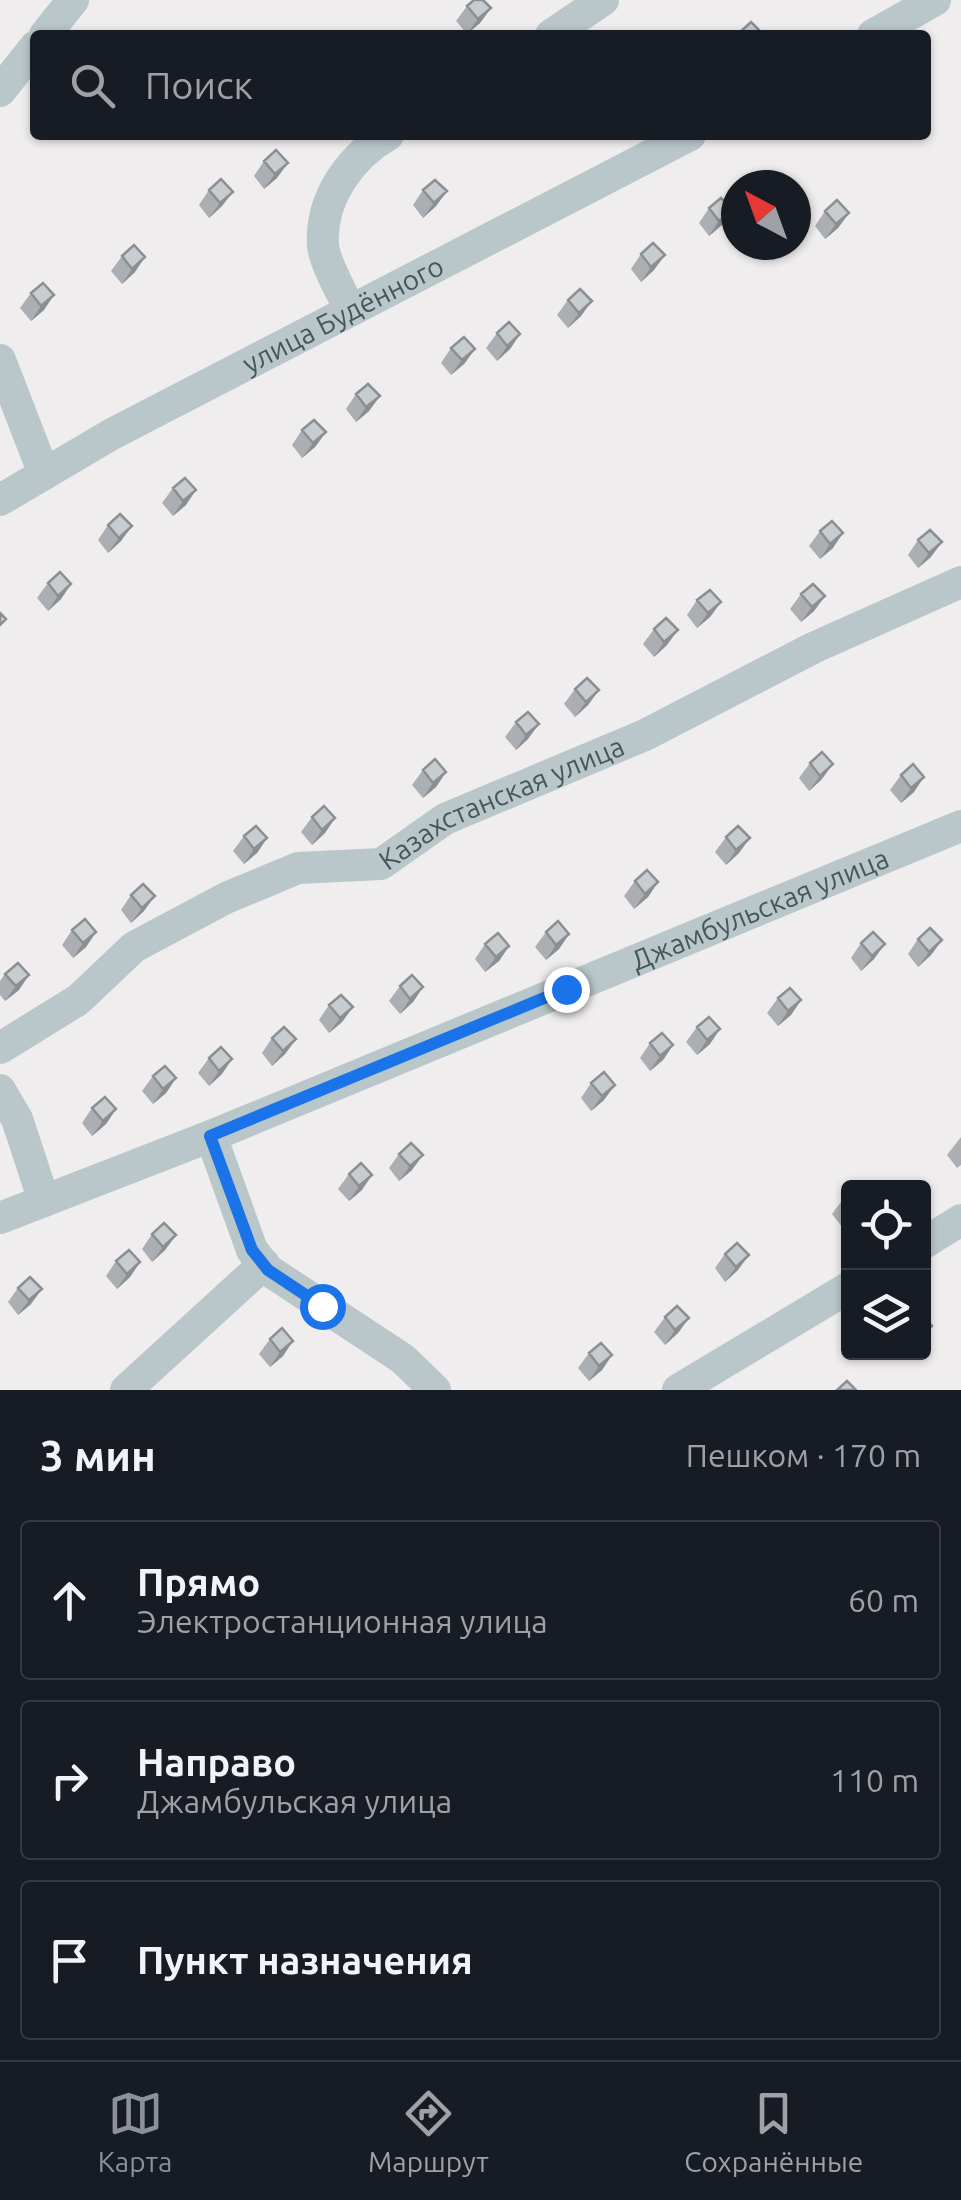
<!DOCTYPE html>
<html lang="ru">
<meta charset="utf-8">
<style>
body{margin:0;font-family:Ubuntu,sans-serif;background:#242831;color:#f1f3f6}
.controls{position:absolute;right:30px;bottom:30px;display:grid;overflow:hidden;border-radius:10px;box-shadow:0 2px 8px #0004}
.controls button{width:90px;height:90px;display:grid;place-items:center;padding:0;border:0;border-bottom:2px solid #363941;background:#171b24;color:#f1f3f6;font:50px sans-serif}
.compass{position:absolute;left:721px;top:170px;width:90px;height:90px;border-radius:50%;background:#171b24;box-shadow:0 2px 8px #0004;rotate:319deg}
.stop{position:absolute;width:30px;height:30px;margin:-22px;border:8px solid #1a73e8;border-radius:50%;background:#fff}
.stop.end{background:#1a73e8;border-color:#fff;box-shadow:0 2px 10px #0008}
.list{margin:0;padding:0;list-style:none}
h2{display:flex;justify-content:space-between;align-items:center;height:130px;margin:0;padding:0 40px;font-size:42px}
h2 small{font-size:32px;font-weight:400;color:#9ea1a6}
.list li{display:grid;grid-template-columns:65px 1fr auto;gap:30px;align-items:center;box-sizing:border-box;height:160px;margin:0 20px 20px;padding:0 20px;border:2px solid #363941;border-radius:10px}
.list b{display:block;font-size:38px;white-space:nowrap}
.list p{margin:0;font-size:32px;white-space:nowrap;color:#9ea1a6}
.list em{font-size:32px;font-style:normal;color:#9ea1a6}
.icon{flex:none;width:55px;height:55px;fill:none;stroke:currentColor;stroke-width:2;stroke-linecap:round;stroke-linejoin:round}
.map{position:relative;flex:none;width:961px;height:1390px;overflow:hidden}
.search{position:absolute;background:#171b24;box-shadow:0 2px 8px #0004;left:30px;right:30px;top:30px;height:110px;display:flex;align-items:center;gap:25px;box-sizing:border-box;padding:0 35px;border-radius:10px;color:#9ea1a6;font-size:38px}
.sheet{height:670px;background:#171b24}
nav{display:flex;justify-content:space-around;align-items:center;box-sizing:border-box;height:140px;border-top:2px solid #363941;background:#171b24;font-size:28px;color:#9ea1a6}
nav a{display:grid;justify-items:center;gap:5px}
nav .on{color:#8c9099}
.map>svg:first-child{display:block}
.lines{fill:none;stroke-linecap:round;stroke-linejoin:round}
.minor{stroke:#b9c7ca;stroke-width:32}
.wall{fill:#abafb3}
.shaded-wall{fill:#8b8f92}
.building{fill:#c7ccd0;stroke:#8b8f92;stroke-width:2.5}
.route{stroke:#1a73e8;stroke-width:12}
.labels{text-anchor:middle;stroke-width:8;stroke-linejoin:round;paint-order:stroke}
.street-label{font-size:28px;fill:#46575a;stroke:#fff}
</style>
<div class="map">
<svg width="961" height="1390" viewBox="0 0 961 1390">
<rect width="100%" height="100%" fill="#f0edee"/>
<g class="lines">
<!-- minor -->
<g class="minor">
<path d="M45,35L73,0"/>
<path d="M551,35L603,0"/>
<path d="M873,35L935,0"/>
<path d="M0,91L35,47"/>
<path d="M350,311C343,294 324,262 323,245C320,199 350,157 388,135"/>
<path d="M0,360L44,474"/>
<path id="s1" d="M0,500L112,434L690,135"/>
<path id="s2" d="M0,1048L78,1000L134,947L226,898L298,868L381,864L445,819L645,735L813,648L961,582"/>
<path d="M0,1090L17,1119L44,1201"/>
<path d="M211,1136L252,1250L268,1270L403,1359L435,1390"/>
<path id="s3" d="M0,1218L211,1136L961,826"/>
<path d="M924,1243L961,1220"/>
<path d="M126,1390L264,1264"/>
<path d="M678,1390L848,1288"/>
</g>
</g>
<!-- wall -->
<path class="wall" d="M467,6L491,8L480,23L467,34L456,21Z
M264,161L277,178L264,189L254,176Z
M209,190L222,206L209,218L199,205Z
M423,190L447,191L436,206L423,218L413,205Z
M709,208L722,225L709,236L699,223Z
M825,211L849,213L838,228L825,239L815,226Z
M641,254L654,270L641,282L631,269Z
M122,256L135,272L122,284L111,271Z
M31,293L44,310L31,321L20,308Z
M568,300L581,316L568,328L557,315Z
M497,333L520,334L510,349L497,361L486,348Z
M451,348L475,349L464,364L451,375L441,363Z
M356,394L380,396L369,411L356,422L346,409Z
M302,430L326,432L315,447L302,458L292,445Z
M173,488L186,505L173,516L162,503Z
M108,525L121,541L108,553L98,540Z
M820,531L833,548L820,559L809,546Z
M918,540L931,557L918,568L908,555Z
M48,583L71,584L61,599L48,611L37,598Z
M801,594L825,596L814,611L801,622L790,609Z
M697,600L721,602L710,617L697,628L687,615Z
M654,629L667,645L654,657L643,644Z
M575,689L599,690L588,705L575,717L564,704Z
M516,722L528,739L516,750L505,737Z
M810,763L822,779L809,791L799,778Z
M423,770L446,772L436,787L423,798L412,785Z
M901,775L914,792L901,803L890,790Z
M312,817L335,818L325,833L312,845L301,832Z
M244,836L267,838L257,853L244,864L233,851Z
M726,837L739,853L726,865L715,852Z
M635,881L658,882L648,897L634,909L624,896Z
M131,895L144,911L131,923L121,910Z
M72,930L96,932L86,947L73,958L62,945Z
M546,932L569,934L559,949L546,960L535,947Z
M918,939L942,940L931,955L918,967L908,954Z
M861,943L874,959L861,971L851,958Z
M485,944L509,946L499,961L485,972L475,959Z
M5,974L19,990L5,1001L0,995V981Z
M400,986L423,987L413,1002L400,1014L389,1001Z
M778,998L801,1000L791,1015L778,1026L767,1013Z
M329,1005L353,1007L342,1022L329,1033L319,1020Z
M697,1027L710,1044L697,1055L686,1042Z
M272,1038L296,1039L285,1054L272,1066L262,1053Z
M650,1043L673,1045L663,1060L650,1071L640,1058Z
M209,1058L222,1074L209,1086L198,1073Z
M153,1076L176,1078L166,1093L153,1104L142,1091Z
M591,1083L604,1100L591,1111L581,1098Z
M92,1108L116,1109L106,1124L92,1136L82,1123Z
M961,1137V1165L957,1168L947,1155Z
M399,1154L412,1170L399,1181L389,1168Z
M349,1174L362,1190L349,1201L338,1189Z
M848,1194V1221L842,1227L832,1214L843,1199Z
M152,1234L176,1235L165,1250L152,1262L142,1249Z
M725,1254L738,1270L725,1282L715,1268Z
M116,1261L140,1262L130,1277L117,1289L106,1276Z
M18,1288L31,1304L18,1315L8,1302Z
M665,1317L689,1318L678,1333L665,1345L654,1332Z
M270,1339L283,1356L270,1367L259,1354Z
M589,1353L612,1355L602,1370L589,1381L578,1368Z"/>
<!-- shaded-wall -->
<path class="shaded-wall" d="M491,8L480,23L467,34L478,19Z
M288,163L277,178L264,189L275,174Z
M447,191L436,206L423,218L434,203Z
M233,192L222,206L209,218L220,203Z
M733,210L722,225L709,236L719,221Z
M849,213L838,228L825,239L836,224Z
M665,255L654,270L641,282L651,267Z
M145,257L135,272L122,284L132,269Z
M54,295L44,310L31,321L41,306Z
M592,301L581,316L568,328L579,313Z
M520,334L510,349L497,361L507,346Z
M475,349L464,364L451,375L462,360Z
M380,396L369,411L356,422L366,407Z
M326,432L315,447L302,458L313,443Z
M196,490L186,505L173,516L183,501Z
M132,526L121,541L108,553L119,538Z
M843,533L833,548L820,559L830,544Z
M942,542L931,557L918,568L929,553Z
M71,584L61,599L48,611L58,596Z
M825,596L814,611L801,622L812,607Z
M721,602L710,617L697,628L708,613Z
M678,630L667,645L654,657L664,642Z
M599,690L588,705L575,717L586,702Z
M539,724L528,739L516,750L526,735Z
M833,764L822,779L809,791L820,776Z
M446,772L436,787L423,798L433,783Z
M924,777L914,792L901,803L911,788Z
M335,818L325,833L312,845L322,830Z
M267,838L257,853L244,864L254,849Z
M750,838L739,853L726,865L736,850Z
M658,882L648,897L634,909L645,894Z
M155,896L144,911L131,923L142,908Z
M96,932L86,947L73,958L83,943Z
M569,934L559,949L546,960L556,945Z
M942,940L931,955L918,967L929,952Z
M885,944L874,959L861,971L872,956Z
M509,946L499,961L485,972L496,957Z
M29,975L19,990L5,1001L16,986Z
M423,987L413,1002L400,1014L410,999Z
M801,1000L791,1015L778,1026L788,1011Z
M353,1007L342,1022L329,1033L340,1018Z
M720,1029L710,1044L697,1055L707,1040Z
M296,1039L285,1054L272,1066L283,1051Z
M673,1045L663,1060L650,1071L660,1056Z
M232,1059L222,1074L209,1086L219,1071Z
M176,1078L166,1093L153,1104L163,1089Z
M615,1085L604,1100L591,1111L602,1096Z
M116,1109L106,1124L92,1136L103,1121Z
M423,1155L412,1170L399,1181L410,1166Z
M372,1175L362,1190L349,1201L359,1186Z
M176,1235L165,1250L152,1262L163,1247Z
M749,1255L738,1270L725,1282L736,1267Z
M140,1262L130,1277L117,1289L127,1274Z
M42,1289L31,1304L18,1315L29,1300Z
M689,1318L678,1333L665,1345L675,1330Z
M293,1341L283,1356L270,1367L280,1352Z
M612,1355L602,1370L589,1381L599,1366Z"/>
<!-- building -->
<path class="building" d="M474,0H483L491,8L478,19L467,6Z
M751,22L763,34L741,35L739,33Z
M276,150L288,163L275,174L264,161Z
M221,179L233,192L220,203L209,190Z
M435,180L447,191L434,203L423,190Z
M721,198L733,210L719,221L709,208Z
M837,200L849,213L836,224L825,211Z
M653,243L665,255L651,267L641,254Z
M134,245L145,257L132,269L122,256Z
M43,283L54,295L41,306L31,293Z
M580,289L592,301L579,313L568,300Z
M509,322L520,334L507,346L497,333Z
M464,337L475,349L462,360L451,348Z
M368,384L380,396L366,407L356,394Z
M314,420L326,432L313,443L302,430Z
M185,478L196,490L183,501L173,488Z
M120,514L132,526L119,538L108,525Z
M832,521L843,533L830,544L820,531Z
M930,530L942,542L929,553L918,540Z
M60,572L71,584L58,596L48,583Z
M813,584L825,596L812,607L801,594Z
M710,590L721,602L708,613L697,600Z
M0,613L6,619L0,625Z
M666,618L678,630L664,642L654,629Z
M587,678L599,690L586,702L575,689Z
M528,712L539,724L526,735L516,722Z
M822,752L833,764L820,776L810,763Z
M435,759L446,772L433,783L423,770Z
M913,764L924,777L911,788L901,775Z
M324,806L335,818L322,830L312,817Z
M256,826L267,838L254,849L244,836Z
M738,826L750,838L736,850L726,837Z
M647,870L658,882L645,894L635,881Z
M143,884L155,896L142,908L131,895Z
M85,919L96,932L83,943L72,930Z
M558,921L569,934L556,945L546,932Z
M930,928L942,940L929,952L918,939Z
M873,932L885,944L872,956L861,943Z
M498,933L509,946L496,957L485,944Z
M18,963L29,975L16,986L5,974Z
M412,975L423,987L410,999L400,986Z
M790,988L801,1000L788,1011L778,998Z
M341,995L353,1007L340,1018L329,1005Z
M709,1017L720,1029L707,1040L697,1027Z
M284,1027L296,1039L283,1051L272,1038Z
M662,1033L673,1045L660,1056L650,1043Z
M221,1047L232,1059L219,1071L209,1058Z
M165,1066L176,1078L163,1089L153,1076Z
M604,1072L615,1085L602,1096L591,1083Z
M105,1097L116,1109L103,1121L92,1108Z
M411,1143L423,1155L410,1166L399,1154Z
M361,1163L372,1175L359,1186L349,1174Z
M848,1194V1206L843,1199Z
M164,1223L176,1235L163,1247L152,1234Z
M737,1243L749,1255L736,1267L725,1254Z
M129,1250L140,1262L127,1274L116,1261Z
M30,1277L42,1289L29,1300L18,1288Z
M677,1306L689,1318L675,1330L665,1317Z
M924,1317L932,1326L924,1333Z
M282,1328L293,1341L280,1352L270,1339Z
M601,1343L612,1355L599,1366L589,1353Z
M847,1381L856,1390H837Z"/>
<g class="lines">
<!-- route -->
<path class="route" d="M322,1306L268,1270L252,1250L210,1136L566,989"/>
</g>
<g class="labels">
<!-- street labels -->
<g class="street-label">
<text dy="10" stroke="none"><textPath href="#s1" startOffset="390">улица Будённого</textPath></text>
<text dy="10" stroke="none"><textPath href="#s2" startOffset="570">Казахстанская улица</textPath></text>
<text dy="10" stroke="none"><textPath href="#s3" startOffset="820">Джамбульская улица</textPath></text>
</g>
</g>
</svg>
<div class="controls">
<button><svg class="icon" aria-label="locate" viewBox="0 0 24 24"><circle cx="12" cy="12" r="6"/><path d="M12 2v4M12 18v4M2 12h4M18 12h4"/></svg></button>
<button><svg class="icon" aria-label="layers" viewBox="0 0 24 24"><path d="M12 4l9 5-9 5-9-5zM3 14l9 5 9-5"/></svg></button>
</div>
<svg class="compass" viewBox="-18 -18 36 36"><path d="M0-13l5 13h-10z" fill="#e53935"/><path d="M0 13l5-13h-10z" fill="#9ea1a6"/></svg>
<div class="stop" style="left:322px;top:1306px"></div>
<div class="stop end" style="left:566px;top:989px"></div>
<div class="search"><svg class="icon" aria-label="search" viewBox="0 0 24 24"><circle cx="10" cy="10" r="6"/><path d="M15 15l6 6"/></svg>Поиск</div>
</div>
<section class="sheet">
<h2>3 мин<small>Пешком · 170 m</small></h2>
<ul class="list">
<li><svg class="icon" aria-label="ahead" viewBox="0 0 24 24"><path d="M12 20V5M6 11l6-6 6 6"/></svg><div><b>Прямо</b><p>Электростанционная улица</p></div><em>60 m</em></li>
<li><svg class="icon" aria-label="right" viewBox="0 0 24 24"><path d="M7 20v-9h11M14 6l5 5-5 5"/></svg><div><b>Направо</b><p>Джамбульская улица</p></div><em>110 m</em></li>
<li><svg class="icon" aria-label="arrive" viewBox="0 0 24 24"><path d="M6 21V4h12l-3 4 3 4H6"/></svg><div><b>Пункт назначения</b></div></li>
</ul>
</section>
<nav>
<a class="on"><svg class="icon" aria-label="map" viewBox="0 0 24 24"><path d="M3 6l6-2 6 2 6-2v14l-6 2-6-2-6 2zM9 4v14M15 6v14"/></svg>Карта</a>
<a><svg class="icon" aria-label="directions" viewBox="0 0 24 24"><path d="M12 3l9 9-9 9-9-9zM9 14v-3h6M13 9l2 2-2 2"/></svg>Маршрут</a>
<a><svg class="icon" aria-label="saved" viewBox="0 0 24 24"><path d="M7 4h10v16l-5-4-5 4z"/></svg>Сохранённые</a>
</nav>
